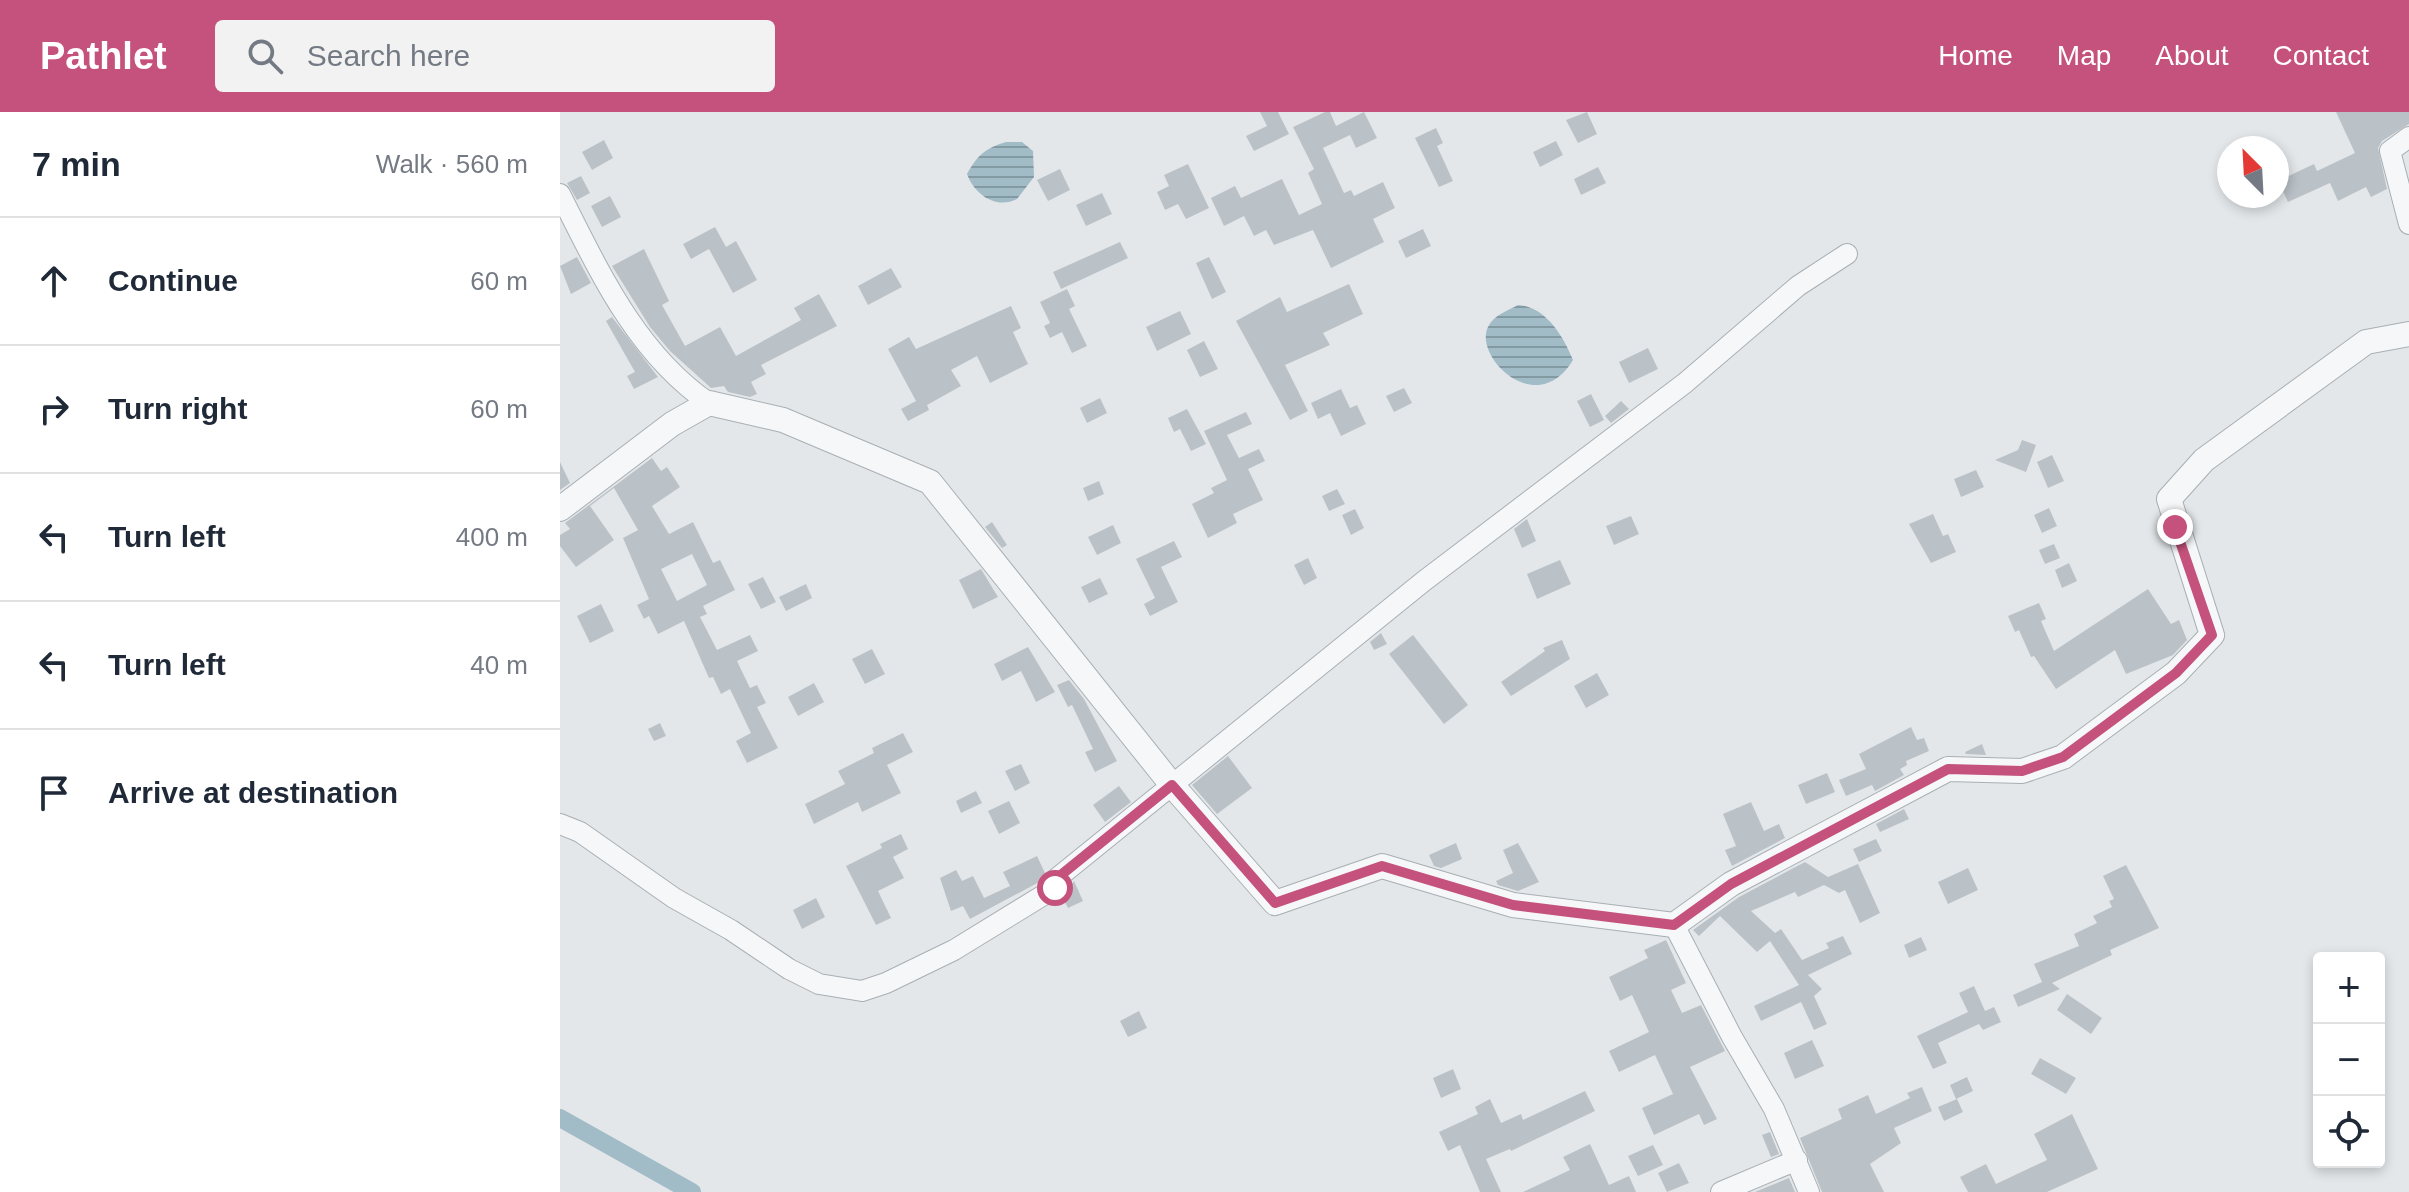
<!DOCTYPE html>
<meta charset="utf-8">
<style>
body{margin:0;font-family:Helvetica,sans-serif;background:#f2f2f3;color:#1f2937}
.controls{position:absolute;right:24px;bottom:24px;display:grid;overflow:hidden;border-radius:8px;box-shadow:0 4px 12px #0003}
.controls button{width:72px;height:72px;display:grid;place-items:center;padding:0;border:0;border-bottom:2px solid #e0e1e3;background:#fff;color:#1f2937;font:40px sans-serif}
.compass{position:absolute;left:1657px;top:24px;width:72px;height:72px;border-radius:50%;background:#fff;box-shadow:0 4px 12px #0003;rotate:336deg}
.stop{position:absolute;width:24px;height:24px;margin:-18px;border:6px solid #c5527c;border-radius:50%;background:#fff}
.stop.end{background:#c5527c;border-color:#fff;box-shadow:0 2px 8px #0008}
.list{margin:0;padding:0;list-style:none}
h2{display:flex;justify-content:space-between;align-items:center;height:104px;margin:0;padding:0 32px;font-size:34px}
h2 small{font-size:26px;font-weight:400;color:#747a83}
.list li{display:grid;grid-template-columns:52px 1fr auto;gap:24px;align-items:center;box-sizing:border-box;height:128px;padding:0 32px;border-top:2px solid #e0e1e3}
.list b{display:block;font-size:30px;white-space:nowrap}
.list em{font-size:26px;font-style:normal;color:#747a83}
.icon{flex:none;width:44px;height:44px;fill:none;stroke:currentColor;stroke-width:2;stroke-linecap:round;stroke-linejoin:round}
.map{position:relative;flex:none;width:1849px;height:1080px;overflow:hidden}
header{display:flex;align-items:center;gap:48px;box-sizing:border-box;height:112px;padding:0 40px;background:#c5527c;color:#fff}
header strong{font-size:38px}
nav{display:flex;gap:44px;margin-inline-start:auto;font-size:28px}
.search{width:560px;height:72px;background:#f2f2f3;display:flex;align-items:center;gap:20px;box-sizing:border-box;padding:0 28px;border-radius:8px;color:#747a83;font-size:30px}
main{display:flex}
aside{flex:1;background:#fff}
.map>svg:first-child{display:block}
.water{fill:url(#water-rules)}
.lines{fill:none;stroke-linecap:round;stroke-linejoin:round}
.canal{stroke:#a1bcc7;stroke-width:18}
.building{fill:#bbc2c7;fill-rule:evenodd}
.minor-casing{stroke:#a8afb4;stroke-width:22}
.tertiary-casing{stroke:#a8afb4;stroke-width:26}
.minor{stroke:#f6f7f9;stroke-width:20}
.tertiary{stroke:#f6f7f9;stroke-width:24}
.route{stroke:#c5527c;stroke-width:10}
</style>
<header>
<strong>Pathlet</strong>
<div class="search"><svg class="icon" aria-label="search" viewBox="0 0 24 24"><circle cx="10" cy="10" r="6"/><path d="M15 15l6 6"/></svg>Search here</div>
<nav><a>Home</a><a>Map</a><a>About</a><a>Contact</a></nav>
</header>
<main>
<aside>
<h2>7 min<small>Walk · 560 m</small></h2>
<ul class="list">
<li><svg class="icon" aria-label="ahead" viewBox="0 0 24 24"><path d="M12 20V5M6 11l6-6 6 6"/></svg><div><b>Continue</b></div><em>60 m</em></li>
<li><svg class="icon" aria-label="right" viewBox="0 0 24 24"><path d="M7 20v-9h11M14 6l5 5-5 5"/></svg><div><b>Turn right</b></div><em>60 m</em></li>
<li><svg class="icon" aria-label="left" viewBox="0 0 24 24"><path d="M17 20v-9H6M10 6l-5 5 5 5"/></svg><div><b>Turn left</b></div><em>400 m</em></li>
<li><svg class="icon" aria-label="left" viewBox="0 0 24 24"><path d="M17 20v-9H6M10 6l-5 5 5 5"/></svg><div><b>Turn left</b></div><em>40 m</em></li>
<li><svg class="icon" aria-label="arrive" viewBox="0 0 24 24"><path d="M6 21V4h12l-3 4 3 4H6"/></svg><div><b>Arrive at destination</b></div></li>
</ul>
</aside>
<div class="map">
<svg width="1849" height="1080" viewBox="0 0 1849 1080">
<defs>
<pattern id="water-rules" width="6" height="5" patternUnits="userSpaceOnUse" patternTransform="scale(2)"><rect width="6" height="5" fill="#a1bcc7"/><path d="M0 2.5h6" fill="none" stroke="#839aa3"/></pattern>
</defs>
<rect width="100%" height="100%" fill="#e3e7ea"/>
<!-- water -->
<path class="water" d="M446,30H462L473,39L474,65L457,87C436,98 414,82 407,62C417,44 425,36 446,30Z
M958,193C986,195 1003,224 1013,248C977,308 913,245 928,215C934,203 947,199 958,193Z"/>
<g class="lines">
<!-- canal -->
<path class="canal" d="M0,1006L132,1080"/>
</g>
<!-- building -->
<path class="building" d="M700,0H718L729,22L694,39L686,24L707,14Z
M765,0H770L776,14L804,0L817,26L796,36L790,23L763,36L784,81L791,78L794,84L823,70L835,96L813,107L824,130L771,156L753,118L714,133L706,118L694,124L684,104L664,114L651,86L675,74L681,86L722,67L739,103L762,92L748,61L754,57L733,15Z
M1027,0L1037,22L1018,31L1006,8Z
M1776,0H1849V12L1822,29L1818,36L1827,77L1811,85L1806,75L1778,89L1770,71L1728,90L1718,69L1754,52L1757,59L1795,41Z
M876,16L883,31L877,34L893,69L879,75L855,26Z
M44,28L53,46L32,58L22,40Z
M996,29L1003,43L980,55L973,40Z
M628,52L649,96L626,107L618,92L605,98L597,80L609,74L604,63Z
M1038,55L1046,71L1021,83L1014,67Z
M500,57L510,78L488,89L477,68Z
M21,64L30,81L17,88L7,71Z
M542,81L552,102L526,114L516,93Z
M50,84L61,105L42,115L31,94Z
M155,115L166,135L176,129L197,168L173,181L149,137L131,147L123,132Z
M863,117L871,134L846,146L838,129Z
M560,130L568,146L501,177L493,160Z
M84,137L109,189L102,193L125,234L160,215L176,244L241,208L234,196L259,182L277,214L201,253L206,262L191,270L197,282L190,285L168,280L164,274L151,276L110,239L90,215L52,154Z
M17,145L31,171L11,182L0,154Z
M649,145L666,180L652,187L636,151Z
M331,156L342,175L308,193L298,174Z
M789,172L803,202L763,221L770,233L725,253L748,299L730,308L676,209L720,185L727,200Z
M507,177L515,194L509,197L527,234L512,241L502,220L490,226L484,214L490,211L480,190Z
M451,194L461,216L453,220L468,252L430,271L417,244L391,258L401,274L367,293L369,298L348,309L341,297L356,289L328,237L349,225L356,237Z
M620,199L631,222L597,239L586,215Z
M52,205L98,265L74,277L67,264L75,260L46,209Z
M644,229L658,257L640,265L627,238Z
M1088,236L1098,257L1069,271L1059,250Z
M844,276L852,291L834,300L826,284Z
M781,277L790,296L797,293L806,312L781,324L770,301L758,307L751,291Z
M1031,282L1044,308L1030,315L1017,289Z
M540,286L547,301L527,311L520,296Z
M1061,289L1069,297L1051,311L1045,304Z
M627,297L646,332L631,339L620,317L614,320L608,306Z
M686,300L692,312L667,323L679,346L699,337L705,349L688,357L703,388L673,402L677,411L648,426L632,392L654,381L651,376L667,368L644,319Z
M1462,328L1476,333L1466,360L1435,348L1458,338Z
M1492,343L1504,369L1488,376L1477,350Z
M92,346L101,359L107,355L120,375L92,394L109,422L133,410L153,451L160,448L175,478L143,494L147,502L140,505L157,538L190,523L198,539L177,549L190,576L197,573L206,591L197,595L218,636L187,651L176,629L191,621L170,577L161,582L153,565L149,566L124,509L98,522L89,504L84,507L77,493L89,487L63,426L78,418L54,376L30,394L54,428L16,455L0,434V423L10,417L5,411ZM132,442L147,473L117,489L101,457Z
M0,350L10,371L0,378Z
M1416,358L1424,375L1401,385L1394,367Z
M539,369L544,382L528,389L523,376Z
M777,377L785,392L769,399L762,384Z
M1489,396L1497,414L1482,421L1474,403Z
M795,397L804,416L791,423L782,403Z
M1373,402L1383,424L1388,422L1396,440L1371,451L1349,412Z
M1071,404L1079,422L1054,433L1046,414Z
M967,407L976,429L962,436L954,417Z
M432,410L447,433L442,436L425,415Z
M553,413L561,431L537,443L528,425Z
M614,429L622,445L601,455L618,490L590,504L584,492L595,486L576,447Z
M1494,432L1500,446L1485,452L1479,438Z
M748,446L757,466L744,473L734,453Z
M1000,448L1011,472L977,487L967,462Z
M1509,451L1517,469L1502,476L1495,458Z
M421,457L438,485L413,497L399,468Z
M203,465L216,490L201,497L188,472Z
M540,466L548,482L529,491L521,475Z
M246,472L252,486L226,499L219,485Z
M1588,477L1611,512L1619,508L1627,528L1613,543L1566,562L1555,538L1496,577L1474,544L1471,545L1459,518L1455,520L1448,504L1479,491L1486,507L1481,509L1494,539Z
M41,492L54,519L30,531L17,504Z
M821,521L827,532L814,538L810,530Z
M853,523L908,593L884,612L829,542Z
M1002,528L1010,547L951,584L941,570L985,539L983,536Z
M468,535L495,580L476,590L461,559L442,569L434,552Z
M312,537L325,562L305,572L292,547Z
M1037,561L1049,583L1026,596L1014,574Z
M509,568L524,587L557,649L535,660L525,640L533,637L512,593L508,595L497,573Z
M254,571L264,590L238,604L228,585Z
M100,611L106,624L94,629L88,617Z
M1351,615L1357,628L1364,626L1369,639L1346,649L1347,653L1340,657L1344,663L1315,679L1312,673L1286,684L1279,668L1306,657L1299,642Z
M343,621L353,640L327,653L341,681L302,700L298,690L254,712L245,692L285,672L278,659L314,641L312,636Z
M1422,632L1426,643L1406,642L1405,640Z
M668,644L692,676L657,702L632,673Z
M461,652L470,671L455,679L445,659Z
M1267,661L1275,680L1246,692L1238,673Z
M559,674L571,690L545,710L533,693Z
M416,679L422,691L401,701L396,689Z
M449,689L460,711L439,722L428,699Z
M1191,690L1204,719L1219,712L1225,726L1172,754L1165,738L1176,734L1163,702Z
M1344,697L1349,707L1320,720L1316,712Z
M341,722L348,737L333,745L344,766L318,779L331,806L316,813L286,754L322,736L320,732Z
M1316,727L1322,739L1299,750L1293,737Z
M896,731L902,747L881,756L874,754L869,743Z
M958,731L979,770L958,779L938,773L936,769L953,761L943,738Z
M477,744L485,761L483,768L410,807L403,794L391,799L380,766L396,758L402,769L413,764L424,786L450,774L443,760Z
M1245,750L1268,765L1298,752L1320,801L1300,811L1285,778L1279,781L1264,773L1238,785L1235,780L1191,799L1215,821L1221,817L1242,848L1269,836L1266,831L1283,824L1292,842L1248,863L1262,877L1254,884L1267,912L1254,918L1241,890L1201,909L1194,894L1239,873L1210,829L1197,840L1160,804L1139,824L1133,818L1179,785Z
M1566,753L1599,816L1550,838L1552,843L1492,871L1500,877L1458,895L1453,883L1482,870L1474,852L1519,834L1514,822L1537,811L1533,804L1552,795L1549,789L1554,787L1543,764Z
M1408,756L1418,778L1388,792L1378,770Z
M514,769L523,789L508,796L503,786Z
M256,786L265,805L242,817L233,798Z
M1361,825L1367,838L1349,846L1344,833Z
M1106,828L1126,871L1111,878L1122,901L1141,893L1165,939L1130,955L1157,1007L1144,1013L1139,1002L1094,1023L1082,996L1113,982L1095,943L1059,960L1049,939L1089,920L1072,883L1060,889L1049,865L1088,846L1084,838Z
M1414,874L1425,899L1434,895L1441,910L1423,918L1419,912L1378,931L1387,951L1373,957L1357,924L1408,900L1399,881Z
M1507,882L1542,906L1531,922L1497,898Z
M579,899L587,916L568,925L560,909Z
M1252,928L1264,954L1235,967L1224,941Z
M1480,946L1516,966L1506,982L1471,962Z
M893,957L901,977L881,986L873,966Z
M1407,965L1413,979L1396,987L1390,973Z
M1362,975L1372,999L1334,1016L1341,1031L1310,1052L1324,1080H1262L1240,1026L1282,1007L1278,997L1308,983L1316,1002L1350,986L1347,981Z
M1025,979L1035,999L951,1039L950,1037L926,1047L941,1080H920L900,1033L888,1039L879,1020L918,1002L915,995L930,987L941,1011L961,1002L963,1008Z
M1397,987L1403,1000L1384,1009L1378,995Z
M1512,1002L1538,1057L1487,1080H1408L1400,1065L1426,1052L1436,1072L1487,1048L1474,1022Z
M1210,1020L1219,1042L1211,1045L1202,1023Z
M1030,1032L1049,1073L1069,1064L1076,1080H963L1010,1058L1003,1045Z
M1093,1033L1103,1053L1078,1064L1068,1044Z
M1119,1051L1129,1071L1107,1080L1098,1061Z
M1229,1066L1235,1080H1195L1207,1075Z"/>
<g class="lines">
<!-- minor casing -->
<g class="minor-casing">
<path id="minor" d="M1849,25L1830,39L1849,112
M0,82C39,159 76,241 149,291
M0,712L20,720L114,786L171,818L229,857L259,872L302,879L326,871L394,838L495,776L496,767L864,469L1125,271L1238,174L1287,142
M1114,813L1172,925L1214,997L1249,1080
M1161,1080L1237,1048"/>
</g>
<!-- tertiary casing -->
<g class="tertiary-casing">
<path id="tertiary" d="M0,397L112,312L149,291L223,308L370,370L612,673L715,791L822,754L953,793L1114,813L1171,772L1388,657L1462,659L1503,645L1616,561L1652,523L1609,387L1644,348L1806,230L1849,222"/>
</g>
<!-- minor -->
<use href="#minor" class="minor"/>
<!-- tertiary -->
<use href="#tertiary" class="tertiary"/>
</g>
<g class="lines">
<!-- route -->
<path class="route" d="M495,776L496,767L612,673L715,791L822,754L953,793L1114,813L1171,772L1388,657L1462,659L1503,645L1616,561L1652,523L1615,415"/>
</g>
</svg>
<div class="controls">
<button>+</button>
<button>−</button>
<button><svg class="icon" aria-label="locate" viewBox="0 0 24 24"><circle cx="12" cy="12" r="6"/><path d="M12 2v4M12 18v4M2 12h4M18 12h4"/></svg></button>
</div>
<svg class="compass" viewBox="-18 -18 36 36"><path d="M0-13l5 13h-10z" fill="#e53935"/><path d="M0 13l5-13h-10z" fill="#747a83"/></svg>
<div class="stop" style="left:495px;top:776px"></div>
<div class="stop end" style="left:1615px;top:415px"></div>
</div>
</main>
